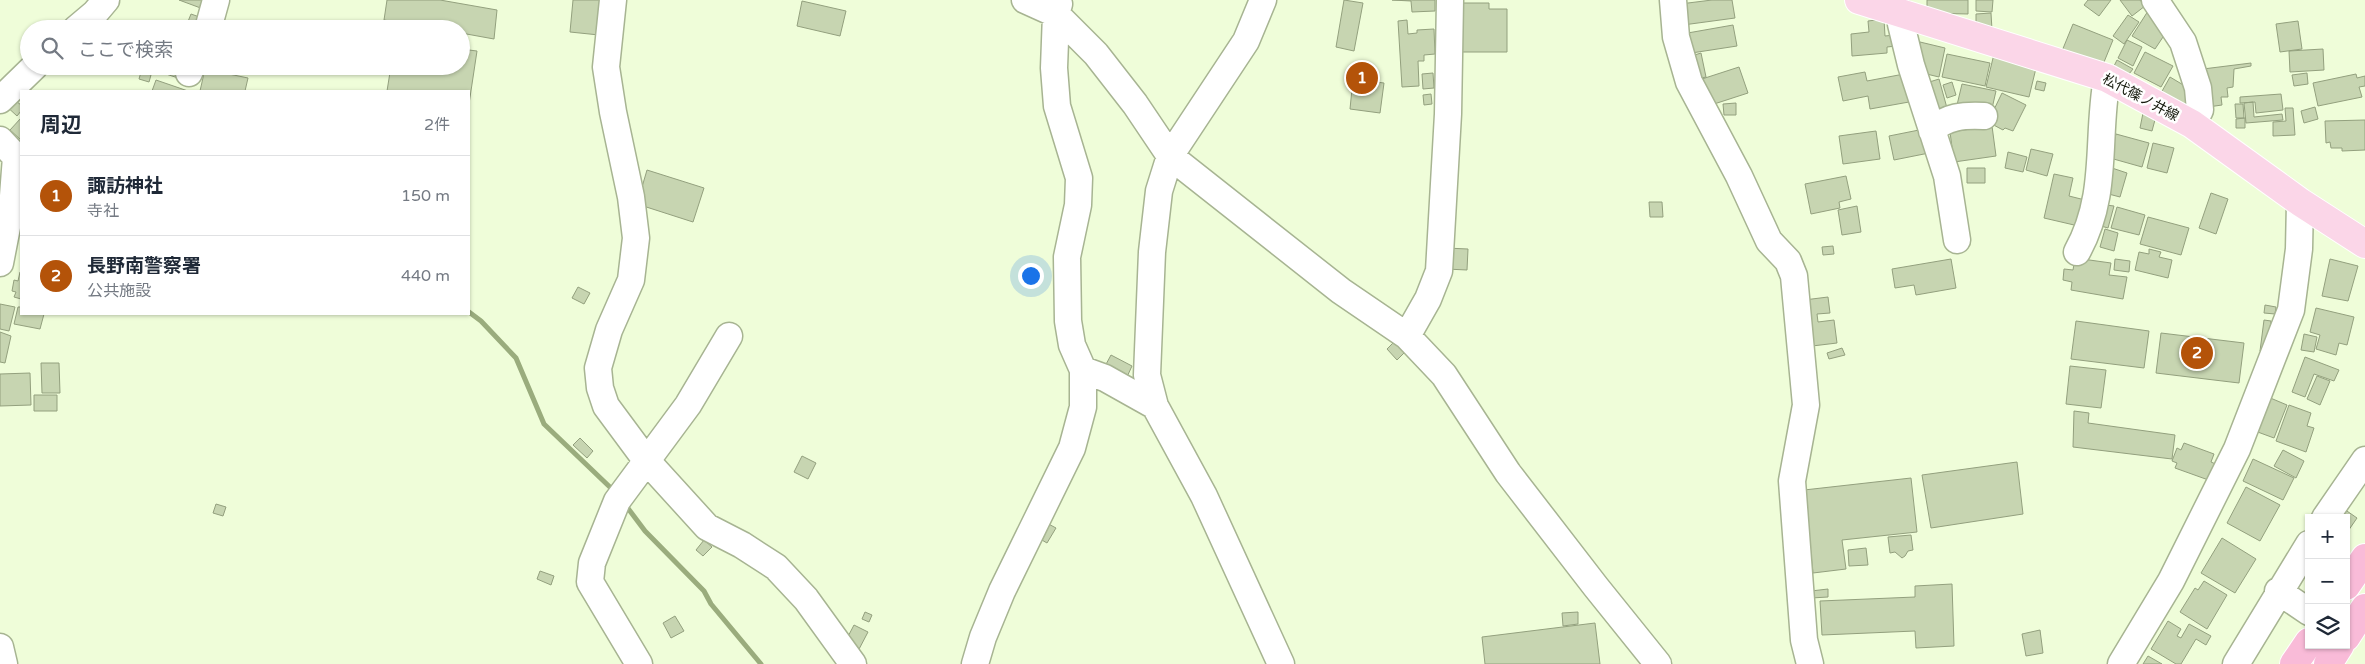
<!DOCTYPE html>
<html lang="ja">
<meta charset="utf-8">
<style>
body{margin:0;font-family:"Varela Round","Noto Sans JP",sans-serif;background:#f6f6f7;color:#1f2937}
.controls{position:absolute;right:15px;bottom:15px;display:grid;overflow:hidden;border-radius:0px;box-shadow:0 1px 4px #0004}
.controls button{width:45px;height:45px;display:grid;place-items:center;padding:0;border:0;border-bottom:1px solid #e0e1e3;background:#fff;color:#1f2937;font:25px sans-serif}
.you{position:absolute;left:1030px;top:275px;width:18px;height:18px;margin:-12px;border:4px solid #fff;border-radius:50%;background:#1a73e8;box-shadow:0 0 0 8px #1a73e833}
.badge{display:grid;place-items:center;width:32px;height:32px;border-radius:50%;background:#b45309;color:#fff;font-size:16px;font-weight:700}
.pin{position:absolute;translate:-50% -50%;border:2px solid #fff;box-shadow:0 1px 5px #0006}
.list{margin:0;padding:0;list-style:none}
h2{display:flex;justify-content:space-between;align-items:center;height:65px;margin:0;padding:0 20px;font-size:21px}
h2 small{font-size:16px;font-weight:400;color:#747a83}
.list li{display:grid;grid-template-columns:32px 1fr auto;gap:15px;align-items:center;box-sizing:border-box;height:80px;padding:0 20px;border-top:1px solid #e0e1e3}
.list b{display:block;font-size:19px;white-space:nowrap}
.list p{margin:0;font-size:16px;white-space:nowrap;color:#747a83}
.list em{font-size:16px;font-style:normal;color:#747a83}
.icon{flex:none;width:28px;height:28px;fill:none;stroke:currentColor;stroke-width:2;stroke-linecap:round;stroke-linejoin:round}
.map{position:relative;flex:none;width:2365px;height:664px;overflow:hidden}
.search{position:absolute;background:#fff;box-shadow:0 1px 4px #0004;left:20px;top:20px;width:450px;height:55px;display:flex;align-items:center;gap:12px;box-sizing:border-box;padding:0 18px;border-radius:28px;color:#747a83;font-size:19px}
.panel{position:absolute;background:#fff;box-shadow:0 1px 4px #0004;left:20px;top:90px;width:450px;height:225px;border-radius:0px}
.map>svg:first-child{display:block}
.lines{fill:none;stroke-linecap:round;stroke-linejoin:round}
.stream{stroke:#9aac7d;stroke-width:5}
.building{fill:#c7d5b1;stroke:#93a07e}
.minor-casing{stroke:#a7b492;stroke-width:29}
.major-casing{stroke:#fff;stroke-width:30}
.highway-casing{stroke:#fff;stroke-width:30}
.minor{stroke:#fff;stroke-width:26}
.major{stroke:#fbd6e8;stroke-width:28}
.highway{stroke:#f9bbd8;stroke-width:28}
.labels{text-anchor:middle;stroke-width:5;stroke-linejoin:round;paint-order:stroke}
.street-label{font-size:14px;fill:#161b0e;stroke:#fff}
</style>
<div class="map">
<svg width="2365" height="664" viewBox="0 0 2365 664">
<rect width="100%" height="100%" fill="#effdd9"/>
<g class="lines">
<!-- stream -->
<path class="stream" d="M469,312L481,321L516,358L544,424L614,491
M624,503L645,531L704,591L711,604L761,664"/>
</g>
<!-- building -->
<path class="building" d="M179,0H210L206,10Z
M387,0H440L497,10L494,39L461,33V29H435L384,20Z
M573,0H603L599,35L570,32Z
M1344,0L1363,3L1354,51L1336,47Z
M1392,0H1435V11L1412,12L1411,1Z
M1712,0H1732L1735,18L1683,25L1680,4Z
M1927,0H1968V14L1927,13Z
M1976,0H1993L1992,12L1976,11Z
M2088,0H2111L2099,16L2084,5Z
M2120,0H2140L2145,6L2132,16Z
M802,1L846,11L840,36L797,26Z
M1458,3H1489V9H1507V52H1458Z
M2148,11L2165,34L2155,49L2132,36Z
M1991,13L1992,30L1976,26V14Z
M191,14L205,19L201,29H185Z
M2128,15L2139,22L2124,44L2113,36Z
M1884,19L1885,36L1895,35L1896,46L1887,47V53L1852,56L1851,34L1869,32L1868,21Z
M1407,20L1408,34L1417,33V30L1434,29L1435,54L1424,55V61H1418L1419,86L1402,87L1398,21Z
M2298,21L2302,49L2280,52L2276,24Z
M2073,24L2113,40L2102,67L2062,51Z
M1733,25L1737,46L1685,54L1682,34Z
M2127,40L2142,47L2133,66L2118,58Z
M1920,42L1945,48L1939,77L1914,71Z
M461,49L477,51L469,104V91H387L391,66H461Z
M2323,49L2324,70L2290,72L2289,51Z
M2145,52L2173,66L2161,87L2134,73Z
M1701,53L1706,77L1693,80L1688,57Z
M1947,54L1990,63L1985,86L1942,77Z
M1994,54L2037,64L2029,97L1986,87Z
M2117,60L2133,69L2129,74L2114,66Z
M2251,63V66L2234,69L2233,87L2227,88L2228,97H2221L2222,105L2208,107L2203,69Z
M169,66H183L178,78L166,74Z
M1739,67L1748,93L1711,105L1702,79Z
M205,69L248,78L245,91H200Z
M141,72L151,75L149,82L139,79Z
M1865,72L1867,81L1904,74L1909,102L1870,109L1868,96L1843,101L1838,77Z
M1433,73L1434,88L1423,89L1422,74Z
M2307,73L2308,84L2294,86L2292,75Z
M2356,74L2357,78L2365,76V86L2359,87L2362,97L2318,106L2313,83Z
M2170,77L2195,92L2187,107L2161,93Z
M1353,79L1384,83L1380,113L1350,109Z
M1939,79L1947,108L1931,113L1923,84Z
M156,80L188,91H152Z
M2037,81L2046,83L2044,91L2035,89Z
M1952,82L1956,95L1947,98L1943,85Z
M1962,84L1996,91L1991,113L1957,105Z
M2002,93L2026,105L2013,131L2005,128L2003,130L1988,122Z
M1431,94L1432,104L1424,105L1423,95Z
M2281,94L2283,110L2256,113L2255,102L2240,103V97Z
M11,97L21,105V111L17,116L4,104Z
M2253,102L2254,117L2282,114L2283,120L2246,123L2244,103Z
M1736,103V115H1724L1723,104Z
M2235,104H2243L2244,118H2236Z
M2315,107L2318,119L2304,123L2301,111Z
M2285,108H2293L2295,135L2273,136V122L2286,121Z
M2143,113L2156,116L2152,131L2140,128Z
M21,118V140L10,130Z
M2245,118V128H2236V119Z
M2365,120V150L2342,151V148H2331L2330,142L2326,143L2325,121Z
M1992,126L1996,156L1954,162L1950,132Z
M1924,129L1929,153L1894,160L1889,136Z
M1876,131L1880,159L1843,164L1839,136Z
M2116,134L2149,143L2142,167L2110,158Z
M2153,143L2174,148L2167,173L2147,168Z
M2031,149L2053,154L2047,176L2026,170Z
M2008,152L2027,157L2023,172L2005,168Z
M2109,167L2127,173L2120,197L2101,192Z
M1967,168H1985V183H1967Z
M647,170L704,188L693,222L637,204Z
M2054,174L2073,178L2069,196L2093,202L2087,228L2044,218Z
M1846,176L1851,199L1839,202L1840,208L1811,214L1805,184Z
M2211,193L2228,199L2216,234L2199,228Z
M1649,202H1662L1663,217H1650Z
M2106,205L2114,206L2108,228L2101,226Z
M1857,206L1861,232L1842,235L1838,210Z
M2117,207L2145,215L2139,235L2111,228Z
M2148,217L2189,228L2181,255L2140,244Z
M2105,229L2118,233L2114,251L2100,247Z
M1833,246L1834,254L1823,255L1822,247Z
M1446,248L1468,249L1467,270L1446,269Z
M2149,249L2161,252L2159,257L2172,260L2168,278L2135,270L2139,252L2149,254Z
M2075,258L2111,263L2109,275L2127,277L2123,299L2071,290L2072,282L2063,280L2064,269L2073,270Z
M1951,259L1956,288L1916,295L1914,285L1895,288L1892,269Z
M2115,259L2130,261L2129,272L2114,270Z
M2330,259L2358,266L2348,301L2322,296Z
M20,272H21V299L14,297L16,292L12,291L14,280L18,281Z
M578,287L590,293L584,304L572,298Z
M1828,297L1830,313L1817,314L1818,322L1834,320L1837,343L1804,347V300Z
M0,304L15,307L9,331L0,329Z
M2265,305L2276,307L2275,314L2264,313Z
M18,307H21V314H44L40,329L14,324Z
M2316,308L2354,317L2347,345L2339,343L2336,355L2316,349L2320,335L2310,332Z
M2264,320L2271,321L2267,352L2260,351Z
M2076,321L2149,331L2144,368L2071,359Z
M0,332L11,336L5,363L0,362Z
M2161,333L2244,343L2239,383L2156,373Z
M2304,334L2317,337L2314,352L2301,350Z
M1400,336L1410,347L1397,360L1387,349Z
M1842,348L1845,355L1829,359L1827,353Z
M1111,355L1132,366L1126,379L1104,368Z
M2305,357L2339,370L2334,381L2314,374L2305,397L2292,392Z
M41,363H59L60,393H42Z
M2070,366L2106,370L2101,408L2066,404Z
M30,373L31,405L0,406V374Z
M2317,376L2330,381L2320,405L2307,399Z
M34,395H57V411H34Z
M2268,397L2287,405L2274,438L2255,431Z
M2289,405L2311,413L2307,426L2314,428L2306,452L2276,441Z
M2074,411L2089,413L2088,423L2175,435L2172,459L2073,447Z
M580,438L593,451L587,458L573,445Z
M2184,443L2214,454L2211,462L2220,466L2214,482L2175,468L2177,463L2172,461L2177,448L2181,450Z
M2283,450L2304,461L2296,478L2274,466Z
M802,456L816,463L808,479L794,472Z
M2253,459L2294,478L2283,500L2243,481Z
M2017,462L2023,514L1931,528L1922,475Z
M1911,478L1917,532L1842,540L1846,569L1813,573L1804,490Z
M2246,487L2280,505L2260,541L2227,523Z
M216,504L226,507L223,516L213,513Z
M2344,509L2357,518L2346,534V518H2338Z
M1043,521L1056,528L1047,543L1035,536Z
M1911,535L1913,550L1908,551L1905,556L1902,558L1895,552L1890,553L1888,537Z
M2222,538L2256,559L2235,593L2201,573Z
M704,540L712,547L703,556L696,550Z
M1866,548L1868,565L1849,566L1848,550Z
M540,571L554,576L551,585L537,579Z
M2204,581L2227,595L2207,629L2180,612L2195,588L2198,590Z
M1952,584L1954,646L1916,648L1915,631L1822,635L1820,601L1915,597V586Z
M1828,589V597L1811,598V591Z
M865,612L872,615L869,622L862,619Z
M1578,612V624L1563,626L1562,613Z
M675,616L684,631L671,638L663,623Z
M2168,621L2181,629L2177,636L2181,638L2189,624L2211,636L2206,645L2196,639L2181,664H2176L2151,649Z
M1595,623L1600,664H1485L1482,637Z
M854,625L868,632L857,653L843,646Z
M2040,630L2043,653L2026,656L2022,634Z
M2148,656L2162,664H2143Z"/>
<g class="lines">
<!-- minor casing -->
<g class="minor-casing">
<path id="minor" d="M613,0L606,67L613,112L631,197L636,238L631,280L609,330L598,368L600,388L606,406L646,460L707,527L742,545L776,567L806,599L853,664
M1025,0L1056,14L1096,54L1135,104L1170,156L1341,291L1407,336L1444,375L1508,473L1596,587L1658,664
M1263,0L1246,41L1170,156L1159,191L1152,252L1147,375L1155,406L1204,496L1281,664
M1673,0L1676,37L1689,82L1739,176L1769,241L1788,261L1794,276L1806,405L1792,481L1804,640L1810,664
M2155,0L2183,42L2198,88L2200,110L2192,124
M1059,4L1056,14L1054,68L1057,106L1079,178L1078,205L1067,257L1068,321L1072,345L1083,370L1105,378L1155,406
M1904,14L1901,24L1911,65L1947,176L1957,240
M76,29L95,13L106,0
M208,29L216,0
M189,73L192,66
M0,100L35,66
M1932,131C1945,116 1965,115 1984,116
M0,140L16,157L13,196L0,263
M2077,252C2109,194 2096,140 2107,78
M1407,336L1428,299L1439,271L1448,114L1450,0
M2325,518L2365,460
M2278,591L2309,612
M0,647L4,664
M639,664L590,582L592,563L617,501L688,405L729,336
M975,664L983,637L1002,591L1072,448L1083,407V370
M2121,664L2171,581L2237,449L2291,310L2299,249L2300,202
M2236,664L2309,544"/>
</g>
<!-- major casing -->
<g class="major-casing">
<path id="major" d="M1859,0L2107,78L2192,124L2300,202L2365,244"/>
</g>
<!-- highway casing -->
<g class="highway-casing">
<path id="highway" d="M2346,586L2365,558
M2346,637L2365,608
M2294,664L2309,642
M2328,664L2340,645"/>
</g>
<!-- minor -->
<use href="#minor" class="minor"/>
<!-- major -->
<use href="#major" class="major"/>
<!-- highway -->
<use href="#highway" class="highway"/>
</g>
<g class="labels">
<!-- street labels -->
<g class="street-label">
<text transform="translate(2141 97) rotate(28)" y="5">松代篠ノ井線</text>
</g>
</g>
</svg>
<div class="controls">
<button>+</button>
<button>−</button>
<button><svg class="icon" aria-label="layers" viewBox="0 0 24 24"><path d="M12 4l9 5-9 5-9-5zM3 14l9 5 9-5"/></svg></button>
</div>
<div class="you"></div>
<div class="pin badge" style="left:1362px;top:78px">1</div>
<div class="pin badge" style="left:2197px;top:353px">2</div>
<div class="search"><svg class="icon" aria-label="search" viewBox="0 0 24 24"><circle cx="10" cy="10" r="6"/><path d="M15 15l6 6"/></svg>ここで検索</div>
<section class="panel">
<h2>周辺<small>2件</small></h2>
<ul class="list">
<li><span class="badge">1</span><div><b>諏訪神社</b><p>寺社</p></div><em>150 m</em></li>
<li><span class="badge">2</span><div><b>長野南警察署</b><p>公共施設</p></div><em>440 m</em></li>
</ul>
</section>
</div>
